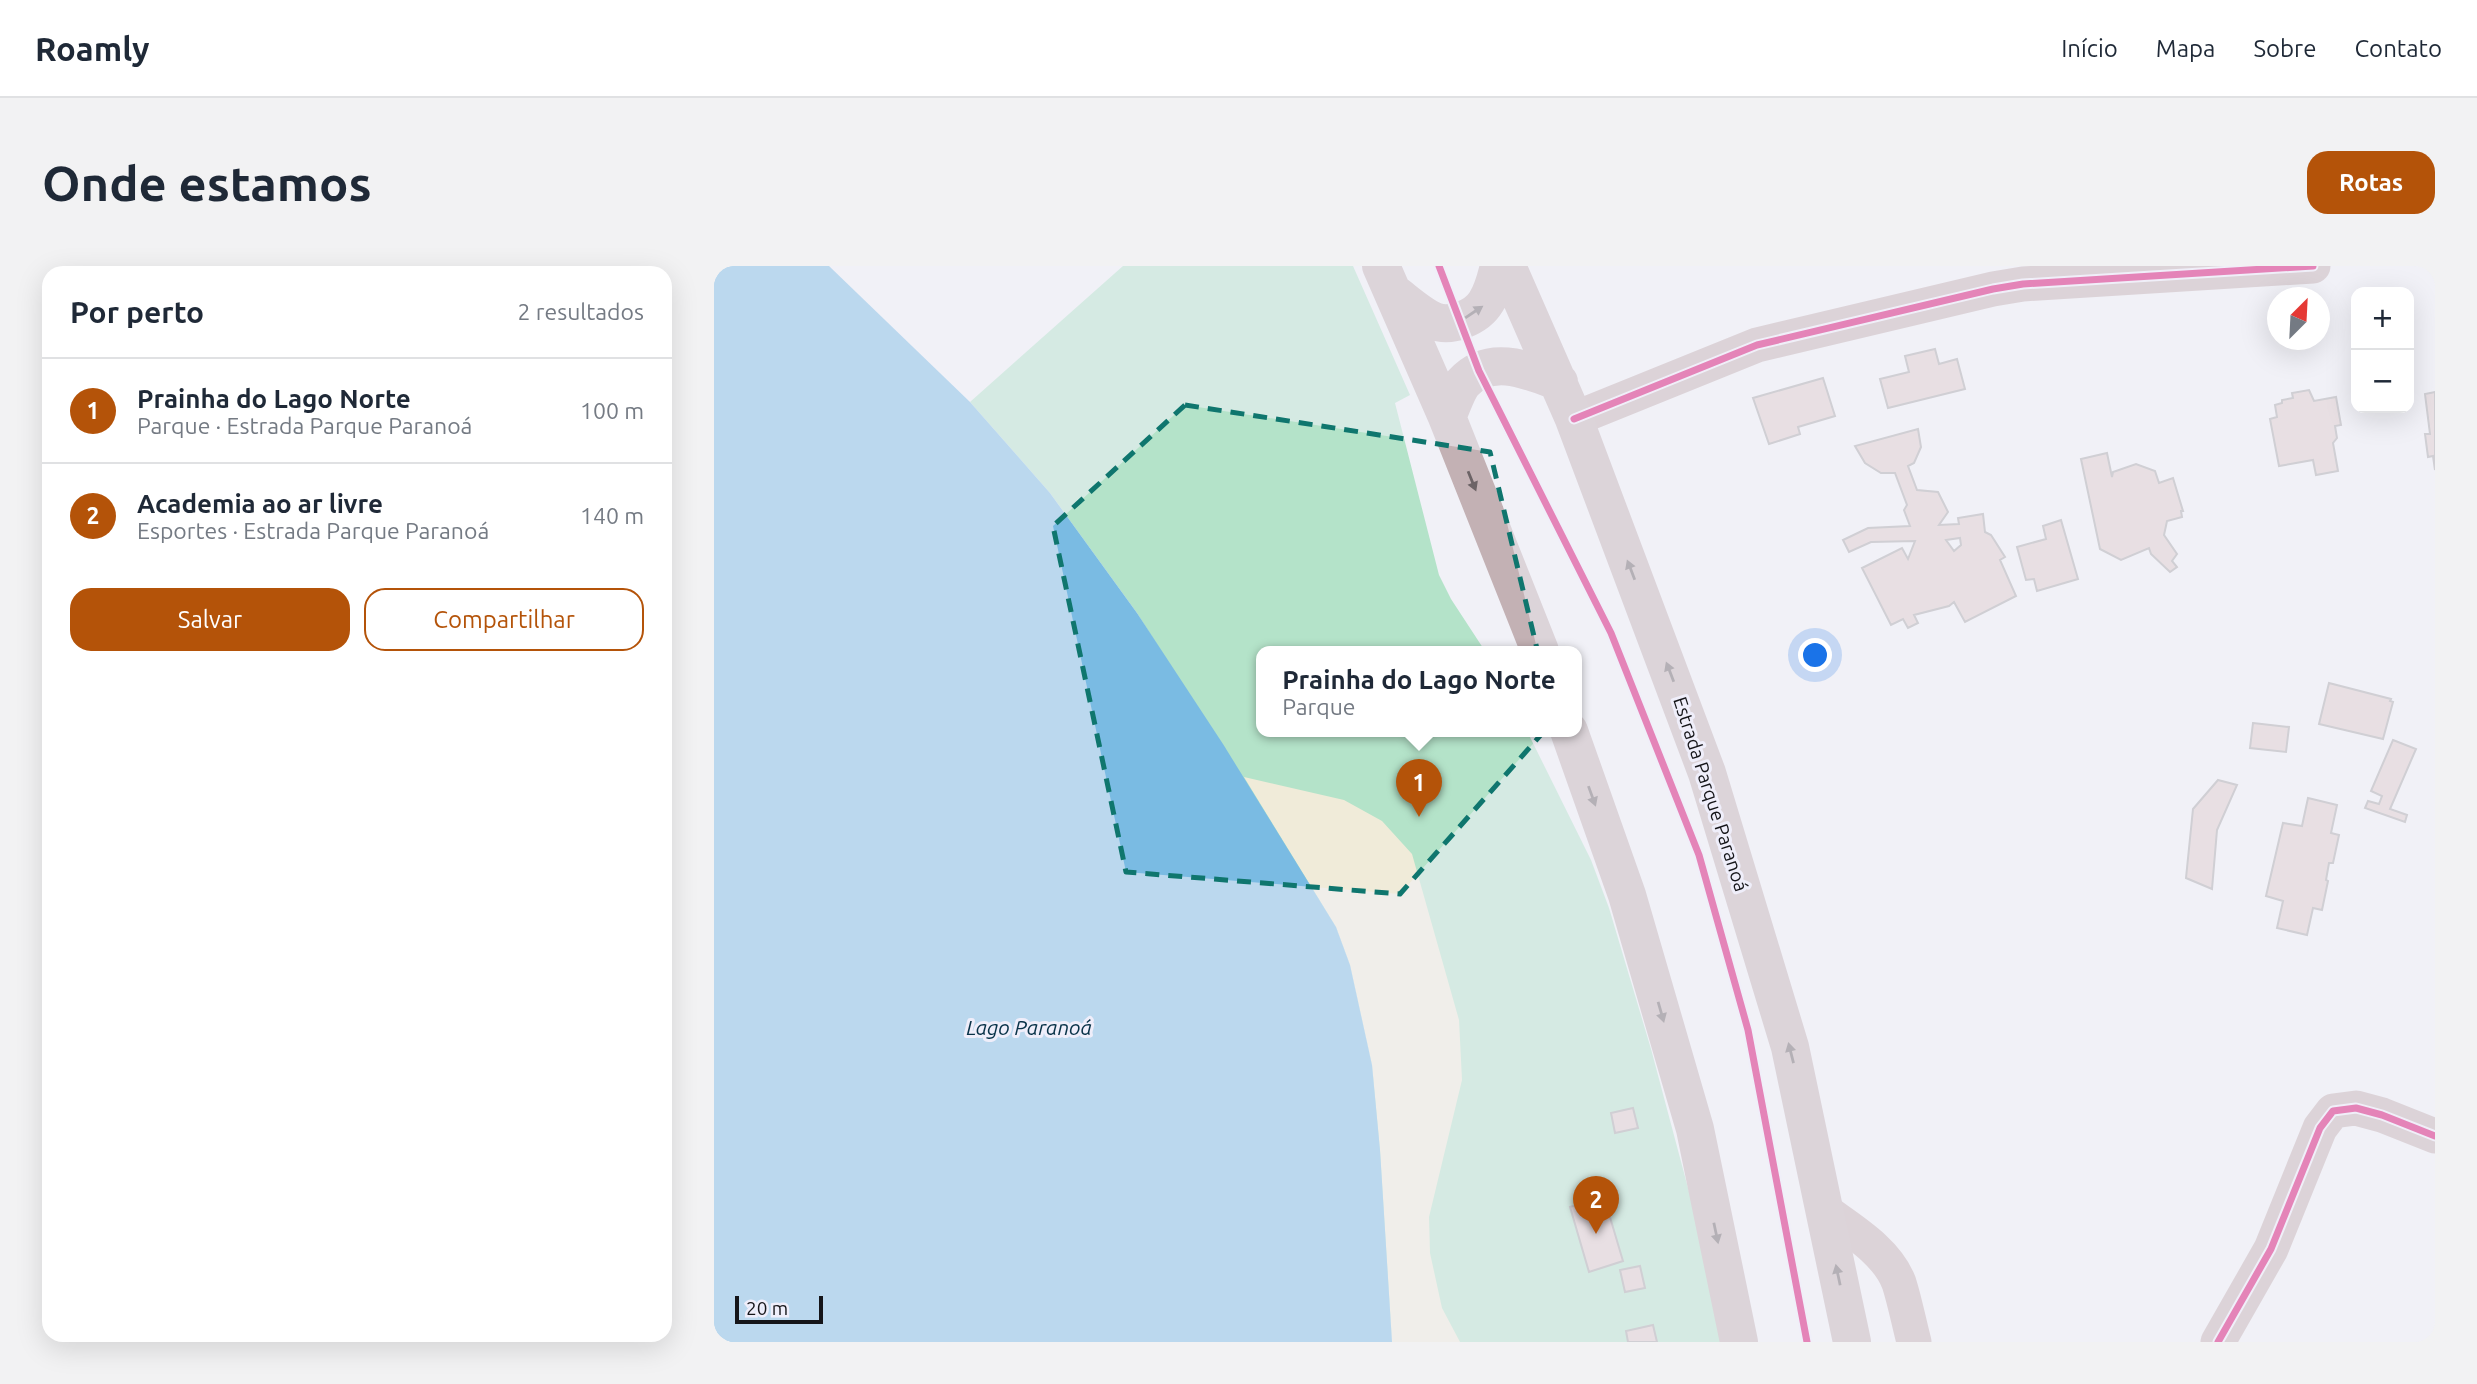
<!DOCTYPE html>
<html lang="pt">
<meta charset="utf-8">
<style>
body{margin:0;font-family:Ubuntu,sans-serif;background:#f2f2f3;color:#1f2937}
.controls{position:absolute;right:21px;top:21px;display:grid;overflow:hidden;border-radius:14px;box-shadow:0 7px 28px #0002}
.controls button{width:63px;height:63px;display:grid;place-items:center;padding:0;border:0;border-bottom:2px solid #e0e1e3;background:#fff;color:#1f2937;font:35px sans-serif}
.compass{position:absolute;left:1553px;top:21px;width:63px;height:63px;border-radius:50%;background:#fff;box-shadow:0 7px 28px #0002;rotate:24deg}
.scale{position:absolute;left:21px;bottom:18px;width:88px;box-sizing:border-box;padding-left:7px;border:4px solid #151519;border-top:0;font-size:19px;line-height:24px;white-space:nowrap;color:#151519;-webkit-text-stroke:5px #efeefa;paint-order:stroke}
.you{position:absolute;left:1102px;top:390px;width:24px;height:24px;margin:-18px;border:5px solid #fff;border-radius:50%;background:#1a73e8;box-shadow:0 0 0 10px #1a73e833}
.badge{display:grid;place-items:center;width:46px;height:46px;border-radius:50%;background:#b45309;color:#fff;font-size:23px;font-weight:700}
.pin{position:absolute;translate:-50% -58px;filter:drop-shadow(0 2px 4px #0008)}
.pin::after{content:'';position:absolute;top:37px;width:24px;height:21px;background:inherit;clip-path:polygon(0 0,100% 0,50% 100%)}
.popup{position:absolute;left:542px;top:380px;width:326px;height:91px;box-sizing:border-box;display:grid;place-content:center;border-radius:14px;background:#fff;filter:drop-shadow(0 2px 5px #0005);font-size:23px;white-space:nowrap;color:#747a83}
.popup b{font-size:26px;color:#1f2937}
.popup::after{content:'';position:absolute;left:50%;top:100%;margin-left:-14px;border:14px solid transparent;border-top-color:#fff}
.list{margin:0;padding:0;list-style:none}
h2{display:flex;justify-content:space-between;align-items:center;height:91px;margin:0;padding:0 28px;font-size:30px}
h2 small{font-size:23px;font-weight:400;color:#747a83}
.list li{display:grid;grid-template-columns:46px 1fr auto;gap:21px;align-items:center;box-sizing:border-box;height:105px;padding:0 28px;border-top:2px solid #e0e1e3}
.list b{display:block;font-size:26px;white-space:nowrap}
.list p{margin:0;font-size:23px;white-space:nowrap;color:#747a83}
.list em{font-size:23px;font-style:normal;color:#747a83}
.actions{display:flex;gap:14px;padding:21px 28px}
.actions a{flex:1;padding:16px 0;border:2px solid #b45309;border-radius:21px;text-align:center;font-size:24px;color:#b45309}
.actions .main{background:#b45309;color:#fff}
.map{position:relative;flex:none;width:1721px;height:1076px;overflow:hidden;border-radius:21px}
header{display:flex;align-items:center;gap:42px;box-sizing:border-box;height:98px;padding:0 35px;background:#fff;border-bottom:2px solid #e0e1e3}
header strong{font-size:33px}
nav{display:flex;gap:38px;margin-inline-start:auto;font-size:24px}
.intro{display:flex;align-items:center;justify-content:space-between;box-sizing:border-box;height:168px;padding:0 42px}
h1{margin:0;font-size:49px}
.button{padding:18px 32px;border-radius:21px;background:#b45309;color:#fff;font-size:24px;font-weight:700}
main{display:flex;gap:42px;padding:0 42px}
aside{flex:1;background:#fff;border-radius:21px;box-shadow:0 7px 28px #0002}
.map>svg:first-child{display:block}
.green{fill:#b4e3c9}
.sand{fill:#f0ebd9}
.water{fill:#7abbe3}
.building{fill:#decbca;stroke:#a8a6a8;stroke-width:2;fill-rule:evenodd}
.lines{fill:none;stroke-linecap:round;stroke-linejoin:round}
.minor{stroke:#c4b0b1;stroke-width:35}
.major{stroke:#c3b1b4;stroke-width:38}
.cycleway-casing{stroke:#efeefa;stroke-width:11}
.cycleway{stroke:#d6006c;stroke-width:7}
.oneway{fill:#6c6366}
.marked{fill:none;stroke:#0f766e;stroke-width:5;stroke-dasharray:14 9;stroke-linejoin:round}
.labels{text-anchor:middle;stroke-width:6;stroke-linejoin:round;paint-order:stroke}
.street-label{font-size:19px;fill:#151519;stroke:#efeefa}
.water-label{font-size:21px;font-style:italic;fill:#083248;stroke:#efeefa}
</style>
<header>
<strong>Roamly</strong>
<nav><a>Início</a><a>Mapa</a><a>Sobre</a><a>Contato</a></nav>
</header>
<div class="intro"><h1>Onde estamos</h1><a class="button">Rotas</a></div>
<main>
<aside>
<h2>Por perto<small>2 resultados</small></h2>
<ul class="list">
<li><span class="badge">1</span><div><b>Prainha do Lago Norte</b><p>Parque · Estrada Parque Paranoá</p></div><em>100 m</em></li>
<li><span class="badge">2</span><div><b>Academia ao ar livre</b><p>Esportes · Estrada Parque Paranoá</p></div><em>140 m</em></li>
</ul>
<div class="actions"><a class="main">Salvar</a><a>Compartilhar</a></div>
</aside>
<div class="map">
<svg width="1721" height="1076" viewBox="0 0 1721 1076">
<rect width="100%" height="100%" fill="#f1f1f7"/>
<!-- green -->
<path class="green" d="M409,0H639L696,129L681,137L725,309L737,333L771,385H548V465H813L877,594L895,642L937,783L990,982L1008,1076H678L658,799L636,699L622,661L423,347L336,227L256,136Z"/>
<!-- sand -->
<path class="sand" d="M530,511L630,534L668,555L698,588L745,754L748,814L715,951L716,987L728,1042L746,1076H678L666,884L658,799L636,699L622,661Z"/>
<!-- water -->
<path class="water" d="M0,0H115L256,136L336,227L423,347L509,478L622,661L636,699L658,799L666,884L678,1076H0Z"/>
<!-- building -->
<path class="building" d="M1221,83L1225,98L1243,93L1251,123L1174,142L1166,113L1195,106L1191,90Z
M1109,112L1121,150L1084,161L1086,168L1055,178L1039,132Z
M1595,124L1600,135L1622,131L1627,159L1621,160L1623,172L1619,177L1624,205L1602,209L1599,194L1565,200L1556,153L1563,151L1561,139L1568,137V134L1579,132L1578,127Z
M1721,126V204L1719,190L1714,191L1711,168H1716L1711,128Z
M1204,163L1207,181L1200,197L1194,200L1203,224L1224,226L1234,246L1225,259L1245,258L1244,252L1269,248L1271,266L1277,269L1291,291L1286,294L1302,330L1251,356L1240,336L1235,340L1200,349L1204,357L1194,362L1189,353L1177,359L1148,302L1188,282L1194,293L1201,275L1157,276L1135,286L1129,274L1154,262L1196,260L1190,244L1193,239L1181,207H1167L1151,197L1141,180ZM1246,272L1247,279L1240,285L1232,274Z
M1393,187L1398,211L1399,206L1422,198L1441,205L1445,217L1459,212L1469,245H1467L1468,251L1453,255L1450,269L1463,288L1458,295L1463,301L1456,306L1437,288L1435,282L1407,294L1386,283L1367,193Z
M1347,254L1364,313L1323,325L1320,313L1312,314L1303,281L1332,273L1329,260Z
M1615,417L1677,433L1676,435L1679,436L1669,473L1605,458Z
M1539,457L1575,461L1572,486L1536,482Z
M1679,474L1702,483L1676,543L1693,549L1691,556L1651,542L1654,535L1665,538L1668,530L1657,525Z
M1504,514L1523,519L1503,564L1498,623L1472,612L1479,543Z
M1594,532L1623,539L1617,567L1625,569L1619,597H1615L1612,614L1614,615L1608,644L1599,642L1593,669L1563,662L1569,635L1552,630L1569,557L1588,560Z
M919,842L924,862L901,867L897,847Z
M890,931L909,995L875,1006L856,941Z
M926,1000L931,1022L911,1026L906,1004Z
M939,1059L943,1076H914L912,1065Z"/>
<g class="lines">
<!-- minor -->
<path class="minor" d="M860,153L1043,79L1279,23L1309,18L1599,0
M1111,945C1137,964 1173,985 1185,1017C1191,1036 1195,1057 1200,1076
M1504,1076L1557,983L1606,862L1619,845L1642,842L1668,849L1721,870"/>
<!-- major -->
<path class="major" d="M667,0L733,151L826,385
M793,0L860,153L993,507L1076,781L1138,1076
M680,27C692,36 706,49 720,55C737,62 763,51 772,36C779,25 782,12 785,0
M733,151C738,141 742,126 749,117C776,87 814,104 845,116
M855,465L913,629L981,863L1025,1076"/>
<!-- cycleway casing -->
<g class="cycleway-casing">
<path id="cycleway" d="M725,0L765,105L897,367L985,589L1034,764L1093,1076
M860,153L1043,79L1279,23L1309,18L1599,0
M1504,1076L1557,983L1606,862L1619,845L1642,842L1668,849L1721,870"/>
</g>
<!-- cycleway -->
<use href="#cycleway" class="cycleway"/>
</g>
<!-- one-way arrows -->
<defs><path id="oneway-solid" d="M-6-.8H1V-3.2L6.5 0L1 3.2V.8H-6Z" transform="scale(1.75)"/></defs>
<g class="oneway">
<use href="#oneway-solid" transform="translate(760 46) rotate(-34)"/>
<use href="#oneway-solid" transform="translate(758 215) rotate(68)"/>
<use href="#oneway-solid" transform="translate(917 304) rotate(-111)"/>
<use href="#oneway-solid" transform="translate(956 406) rotate(-111)"/>
<use href="#oneway-solid" transform="translate(878 530) rotate(70)"/>
<use href="#oneway-solid" transform="translate(947 746) rotate(74)"/>
<use href="#oneway-solid" transform="translate(1077 787) rotate(-104)"/>
<use href="#oneway-solid" transform="translate(1002 967) rotate(78)"/>
<use href="#oneway-solid" transform="translate(1124 1009) rotate(-102)"/>
</g>
<!-- marked area -->
<path d="M0 0H1721V1076H0ZM471,139L776,186L840,454L686,628L412,606L339,260Z" fill="#f1f1f7" fill-opacity=".55" fill-rule="evenodd"/>
<path class="marked" d="M471,139L776,186L840,454L686,628L412,606L339,260Z"/>
<g class="labels">
<!-- street labels -->
<g class="street-label">
<text transform="translate(997 528) rotate(72)" y="7">Estrada Parque Paranoá</text>
</g>
<!-- water labels -->
<g class="water-label">
<text x="315" y="769">Lago Paranoá</text>
</g>
</g>
</svg>
<div class="controls">
<button>+</button>
<button>−</button>
</div>
<svg class="compass" viewBox="-18 -18 36 36"><path d="M0-13l5 13h-10z" fill="#e53935"/><path d="M0 13l5-13h-10z" fill="#747a83"/></svg>
<div class="scale">20 m</div>
<div class="you"></div>
<div class="pin badge" style="left:705px;top:551px">1</div>
<div class="popup"><b>Prainha do Lago Norte</b>Parque</div>
<div class="pin badge" style="left:882px;top:968px">2</div>
</div>
</main>
